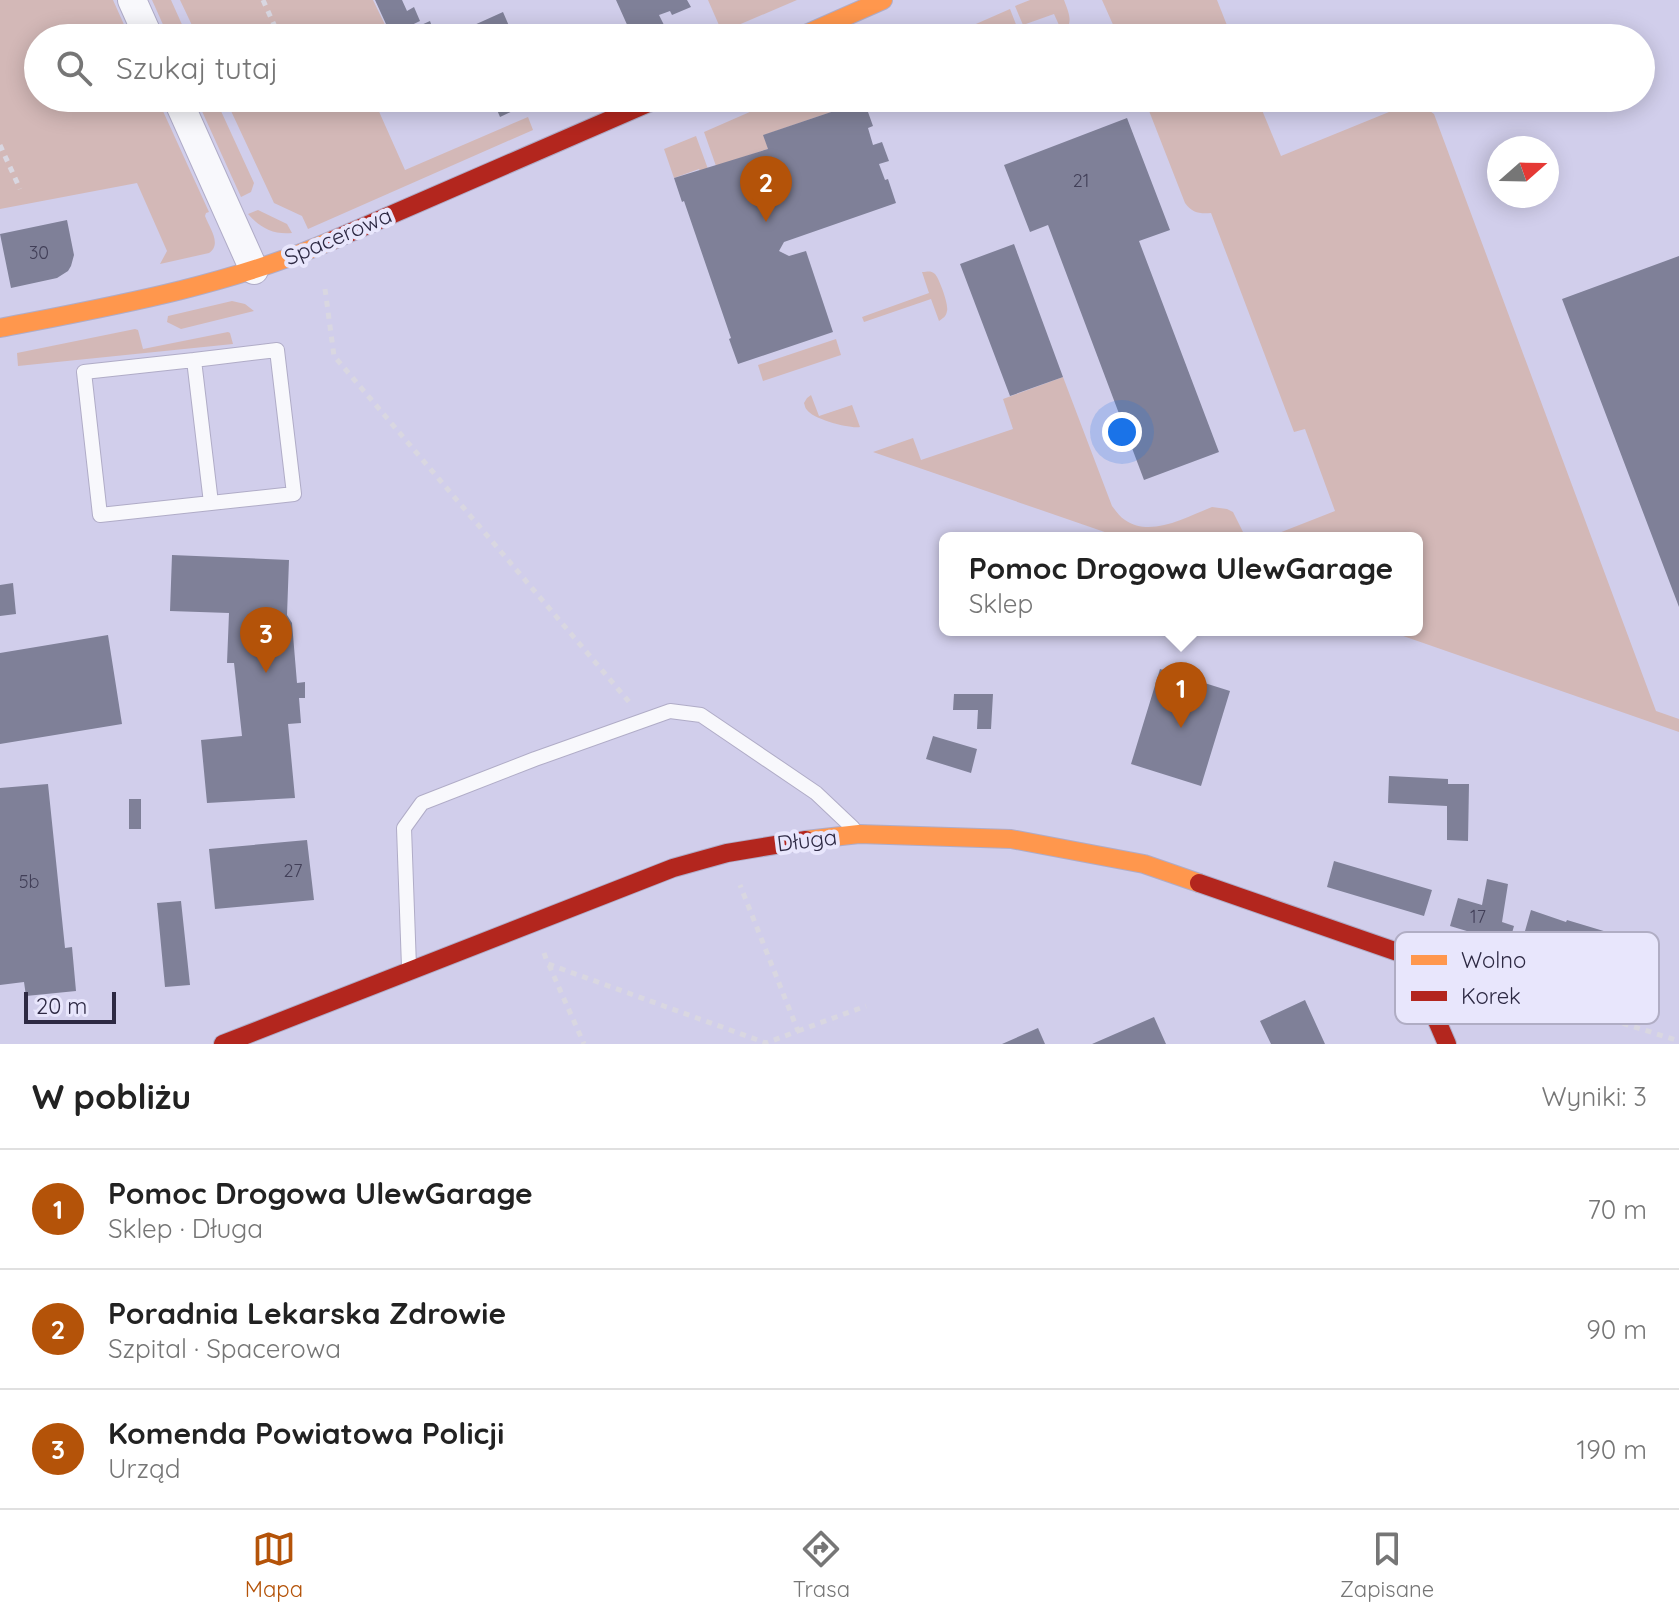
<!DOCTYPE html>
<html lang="pl">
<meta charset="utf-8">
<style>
body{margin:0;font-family:Quicksand,sans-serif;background:#f2f2f2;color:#222}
.compass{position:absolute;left:1487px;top:136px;width:72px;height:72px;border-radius:50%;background:#fff;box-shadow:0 4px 20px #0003;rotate:70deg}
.scale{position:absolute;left:24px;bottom:20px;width:92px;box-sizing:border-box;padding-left:8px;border:4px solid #2d2943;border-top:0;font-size:22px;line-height:28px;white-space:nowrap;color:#2d2943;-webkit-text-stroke:6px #e8e6fc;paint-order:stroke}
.you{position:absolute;left:1122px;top:432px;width:28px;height:28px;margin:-20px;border:6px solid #fff;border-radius:50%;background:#1a73e8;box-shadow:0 0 0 12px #1a73e833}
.badge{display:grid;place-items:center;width:52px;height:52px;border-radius:50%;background:#b45309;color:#fff;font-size:26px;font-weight:700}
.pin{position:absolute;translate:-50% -66px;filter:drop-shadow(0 2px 4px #0008)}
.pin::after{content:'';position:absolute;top:42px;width:28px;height:24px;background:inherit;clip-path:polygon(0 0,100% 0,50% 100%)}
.popup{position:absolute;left:939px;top:532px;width:484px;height:104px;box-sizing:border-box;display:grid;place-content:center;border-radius:12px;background:#fff;filter:drop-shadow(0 2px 6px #0005);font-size:26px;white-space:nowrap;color:#767676}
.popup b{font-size:30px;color:#222}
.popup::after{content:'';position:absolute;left:50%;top:100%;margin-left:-16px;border:16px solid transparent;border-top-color:#fff}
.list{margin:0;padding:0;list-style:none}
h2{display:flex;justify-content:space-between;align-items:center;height:104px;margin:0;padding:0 32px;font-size:34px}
h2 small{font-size:26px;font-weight:400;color:#767676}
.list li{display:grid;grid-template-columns:52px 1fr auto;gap:24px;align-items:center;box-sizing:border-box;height:120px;padding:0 32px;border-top:2px solid #e0e0e0}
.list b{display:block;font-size:30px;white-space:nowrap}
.list p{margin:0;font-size:26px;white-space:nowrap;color:#767676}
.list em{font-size:26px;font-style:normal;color:#767676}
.icon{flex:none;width:44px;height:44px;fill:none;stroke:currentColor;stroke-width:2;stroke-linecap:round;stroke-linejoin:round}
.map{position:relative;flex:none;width:1679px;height:1044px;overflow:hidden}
.search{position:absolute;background:#fff;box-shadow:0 4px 20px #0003;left:24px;right:24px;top:24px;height:88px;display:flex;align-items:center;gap:20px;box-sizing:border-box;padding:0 28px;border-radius:44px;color:#767676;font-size:30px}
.sheet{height:464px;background:#fff}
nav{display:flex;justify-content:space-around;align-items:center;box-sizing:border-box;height:112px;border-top:2px solid #e0e0e0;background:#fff;font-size:22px;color:#767676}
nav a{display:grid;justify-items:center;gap:4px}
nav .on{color:#b45309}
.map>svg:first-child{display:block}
.green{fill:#d3b8b7}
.building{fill:#7f8098}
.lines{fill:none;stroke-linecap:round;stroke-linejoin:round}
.lane-casing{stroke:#b0acc7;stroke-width:16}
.street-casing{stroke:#b0acc7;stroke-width:30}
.slow-casing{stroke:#b0acc7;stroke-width:20}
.jam-casing{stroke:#b0acc7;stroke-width:20}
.path{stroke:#d9d7e1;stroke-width:5;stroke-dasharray:6 6;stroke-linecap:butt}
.lane{stroke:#f8f8fc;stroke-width:14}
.street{stroke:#f8f8fc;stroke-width:28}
.slow{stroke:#ff974d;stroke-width:18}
.jam{stroke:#b3261e;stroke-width:18}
.labels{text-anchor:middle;stroke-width:8;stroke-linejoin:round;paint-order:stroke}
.number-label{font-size:18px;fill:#423f58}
.street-label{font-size:22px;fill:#2d2943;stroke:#e8e6fc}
.key{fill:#e8e6fc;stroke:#b0adc4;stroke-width:2}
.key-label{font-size:22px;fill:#2d2943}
</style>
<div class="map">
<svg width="1679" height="1044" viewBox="0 0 1679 1044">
<rect width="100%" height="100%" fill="#d1ceeb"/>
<!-- green -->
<path class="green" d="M0,0H113L130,38H38V98H157L209,212L206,213L205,216C210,229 222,244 209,253L160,264L167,251L137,183L0,209Z
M152,0H171L188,38H169Z
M180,0H373L391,37L198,38Z
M708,0H797L722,32Z
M1030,0H1064C1069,14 1074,22 1063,34L1054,14L1023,25L1015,6Z
M1102,0H1217L1232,38H1119Z
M1010,9L1017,27L987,38H944Z
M196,98H215L254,183L251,192L241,197Z
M225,98H373L405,170L528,117L533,130L308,229L302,216L274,203Z
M782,98H860L840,105V109L764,135L768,149L716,166L704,132Z
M1144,98H1257L1281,156L1416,101L1434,114L1656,711L1679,719V732L1386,630H1417V538H1266L1335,511L1305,429L1294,432L1211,213C1200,214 1192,213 1185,203Z
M696,136L708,169L700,171L699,169L674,178L664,149Z
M258,210L287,224L292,233C274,235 260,228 248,214Z
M922,272C928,272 930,270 935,274C939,278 949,305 947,311C946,317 943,318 939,321L931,299L864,322L862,317L929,293Z
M232,301L245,304L254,311L181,329L167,322L168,316Z
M135,329L138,330L143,349L228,332L230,333L233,344L18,366L17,353Z
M836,339L841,355L763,381L758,365Z
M1063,377L1112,506C1116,511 1120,517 1125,520C1151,538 1186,517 1212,507L1227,509L1233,512L1246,538H1122L873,452L913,438L921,460L1013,429L1003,399Z
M811,395L819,416L852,405L860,427C850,429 813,419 807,410C805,408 805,406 804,403L807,398Z"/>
<!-- building -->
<path class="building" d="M375,0H402L407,11L414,7L420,21L391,35Z
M616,0H687L691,7L672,15L670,11L659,15L667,31L651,38H633Z
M503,12L512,33L501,38H454L452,35Z
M430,21L436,38H411L408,31Z
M492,98H524L527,104L500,117Z
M863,98L873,126L868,128L873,145L882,142L889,161L879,164L885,180L888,179L896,203L784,242L779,251L789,256L806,251L833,332L738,364L729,339L731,338L684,201L682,202L674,178L768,149L763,135L840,109L839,106Z
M1127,118L1170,230L1139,241L1219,452L1144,480L1048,225L1030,232L1004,165Z
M67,220L74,255L71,266L68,271L57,278L11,288L0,234Z
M1014,244L1063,377L1010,396L960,264Z
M1679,256V607L1562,299Z
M172,555L289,560L287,615L292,623L297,683L305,682V698H299L301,723L288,724L295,798L207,803L201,740L242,736L234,663H227L229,613L170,611Z
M13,583L16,614L0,616V585Z
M108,635L122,724L0,744V653Z
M1160,669L1230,691L1201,786L1131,764Z
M954,694H993L991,729H977L978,710H953Z
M933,736L977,749L971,773L926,759Z
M1389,776L1448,779V784H1469L1468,841L1447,840V806L1388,803Z
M48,784L65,948L72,947L76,991L26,996L24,982L0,985V788Z
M129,799H141V829H129Z
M307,840L314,900L215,909L209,849Z
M1334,861L1432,890L1424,916L1327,887Z
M1487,879L1508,884L1502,922L1514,926L1503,965L1490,961L1497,940L1450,926L1458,898L1482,905Z
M181,901L190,985L165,987L157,903Z
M1531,910L1566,922L1567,920L1617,935L1607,970L1521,945Z
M1305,1000L1325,1044H1271L1260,1021Z
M1154,1017L1166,1044H1092Z
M1038,1028L1045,1044H1002Z"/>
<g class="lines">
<!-- lane casing -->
<g class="lane-casing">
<path id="lane" d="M277,350L294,494L211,503L194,360Z
M194,360L84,372L100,515L211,503
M409,967L404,828L422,803L535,759L670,711L701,715L816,793L853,828"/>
</g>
<!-- street casing -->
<g class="street-casing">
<path id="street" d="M132,0L149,38
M177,98L254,270"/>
</g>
<!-- slow casing -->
<g class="slow-casing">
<path id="slow" d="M797,38L883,0
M0,328C113,306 227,286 333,240
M806,840L859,834L1011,839L1144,864L1199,883"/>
</g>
<!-- jam casing -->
<g class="jam-casing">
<path id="jam" d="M333,240L660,98
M1199,883L1409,956L1447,1044
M223,1044L673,868L727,853L806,840"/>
</g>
<!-- path -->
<path class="path" d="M263,0L280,38
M0,145L20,189
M325,289L334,356L630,703
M544,953L548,964L766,1043L798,1031L740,885
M549,965L584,1044
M1451,969L1679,1041
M798,1031L866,1006"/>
<!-- lane -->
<use href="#lane" class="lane"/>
<!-- street -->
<use href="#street" class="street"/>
<!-- slow -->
<use href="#slow" class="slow"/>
<!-- jam -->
<use href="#jam" class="jam"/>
</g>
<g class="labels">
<!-- number labels -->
<g class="number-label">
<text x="1081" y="187">21</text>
<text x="39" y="259">30</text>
<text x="293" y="877">27</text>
<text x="29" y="888">5b</text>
<text x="1478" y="923">17</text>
</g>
<!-- street labels -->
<g class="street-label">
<text transform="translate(338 236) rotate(-23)" y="8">Spacerowa</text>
<text transform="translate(807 840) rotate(-7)" y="8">Długa</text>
</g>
</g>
<!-- legend -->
<rect x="1395" y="932" width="264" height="92" rx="12" class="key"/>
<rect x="1411" y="955" width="36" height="10" fill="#ff974d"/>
<rect x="1411" y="991" width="36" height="10" fill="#b3261e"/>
<g class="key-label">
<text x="1461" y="968">Wolno</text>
<text x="1461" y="1004">Korek</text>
</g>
</svg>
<svg class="compass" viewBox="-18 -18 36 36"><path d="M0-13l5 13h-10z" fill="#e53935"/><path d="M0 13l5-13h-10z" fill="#767676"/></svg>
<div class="scale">20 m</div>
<div class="you"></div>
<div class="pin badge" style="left:1181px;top:728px">1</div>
<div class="popup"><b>Pomoc Drogowa UlewGarage</b>Sklep</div>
<div class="pin badge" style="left:766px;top:222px">2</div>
<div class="pin badge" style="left:266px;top:673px">3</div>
<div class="search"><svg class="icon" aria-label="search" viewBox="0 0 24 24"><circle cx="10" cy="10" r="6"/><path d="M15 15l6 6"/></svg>Szukaj tutaj</div>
</div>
<section class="sheet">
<h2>W pobliżu<small>Wyniki: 3</small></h2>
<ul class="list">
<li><span class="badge">1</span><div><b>Pomoc Drogowa UlewGarage</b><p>Sklep · Długa</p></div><em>70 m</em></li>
<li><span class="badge">2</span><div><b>Poradnia Lekarska Zdrowie</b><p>Szpital · Spacerowa</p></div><em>90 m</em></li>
<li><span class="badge">3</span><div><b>Komenda Powiatowa Policji</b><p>Urząd</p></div><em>190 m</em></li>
</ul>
</section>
<nav>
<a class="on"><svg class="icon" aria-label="map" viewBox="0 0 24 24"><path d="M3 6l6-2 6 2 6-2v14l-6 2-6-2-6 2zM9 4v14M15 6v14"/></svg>Mapa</a>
<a><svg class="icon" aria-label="directions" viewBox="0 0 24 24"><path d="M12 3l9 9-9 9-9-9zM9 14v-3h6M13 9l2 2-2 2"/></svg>Trasa</a>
<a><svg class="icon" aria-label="saved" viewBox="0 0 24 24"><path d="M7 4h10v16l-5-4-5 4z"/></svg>Zapisane</a>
</nav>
